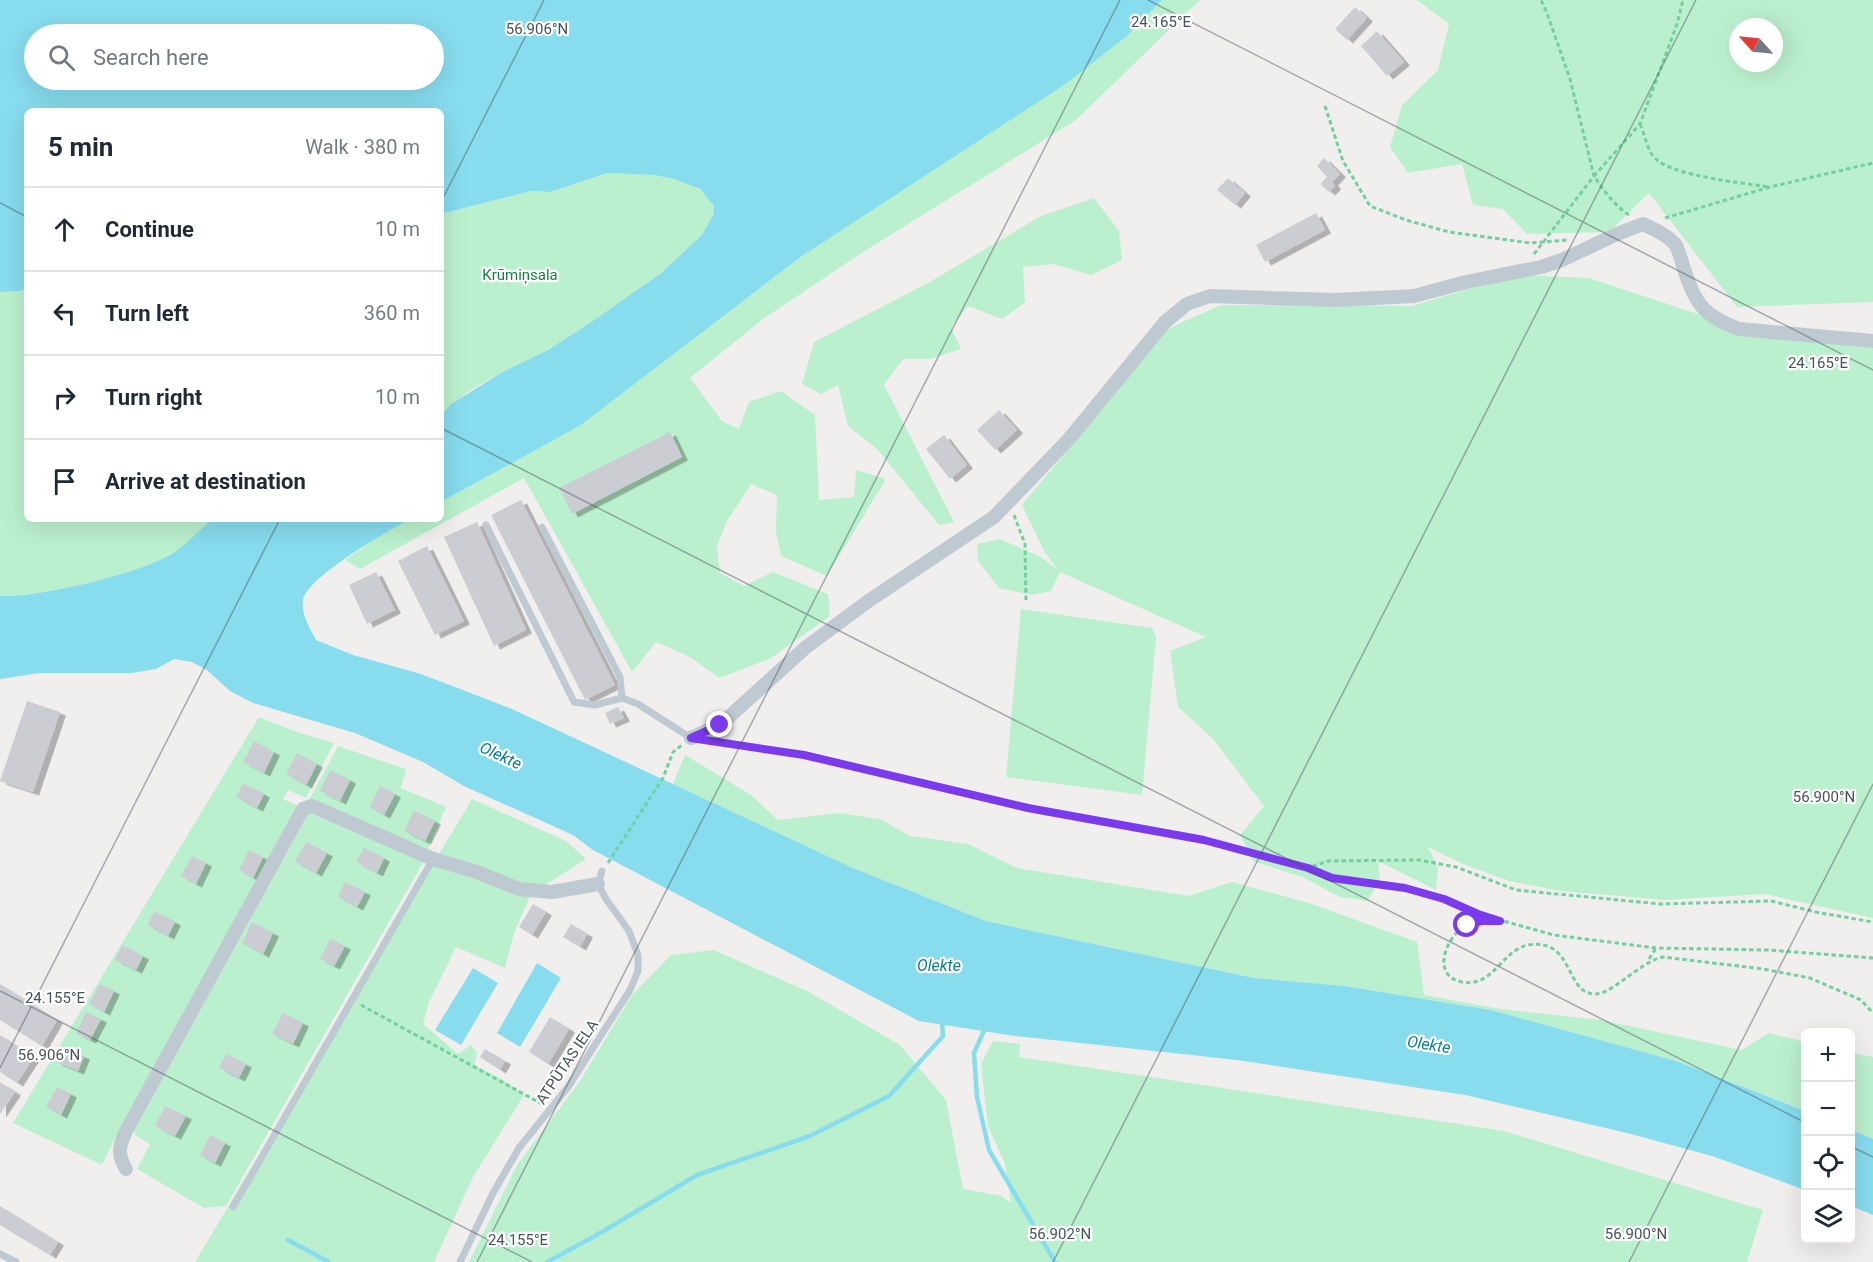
<!DOCTYPE html>
<meta charset="utf-8">
<style>
body{margin:0;font-family:Roboto,sans-serif;background:#f2f2f3;color:#1f2937}
.controls{position:absolute;right:18px;bottom:18px;display:grid;overflow:hidden;border-radius:9px;box-shadow:0 6px 24px #0002}
.controls button{width:54px;height:54px;display:grid;place-items:center;padding:0;border:0;border-bottom:2px solid #e0e1e3;background:#fff;color:#1f2937;font:30px sans-serif}
.compass{position:absolute;left:1729px;top:18px;width:54px;height:54px;border-radius:50%;background:#fff;box-shadow:0 6px 24px #0002;rotate:297deg}
.stop{position:absolute;width:18px;height:18px;margin:-14px;border:4px solid #7c3aed;border-radius:50%;background:#fff}
.stop.end{background:#7c3aed;border-color:#fff;box-shadow:0 2px 6px #0008}
.list{margin:0;padding:0;list-style:none}
h2{display:flex;justify-content:space-between;align-items:center;height:78px;margin:0;padding:0 24px;font-size:26px}
h2 small{font-size:20px;font-weight:400;color:#747a83}
.list li{display:grid;grid-template-columns:39px 1fr auto;gap:18px;align-items:center;box-sizing:border-box;height:84px;padding:0 24px;border-top:2px solid #e0e1e3}
.list b{display:block;font-size:22px;white-space:nowrap}
.list em{font-size:20px;font-style:normal;color:#747a83}
.icon{flex:none;width:33px;height:33px;fill:none;stroke:currentColor;stroke-width:2;stroke-linecap:round;stroke-linejoin:round}
.map{position:relative;flex:none;width:1873px;height:1262px;overflow:hidden}
.search{position:absolute;background:#fff;box-shadow:0 6px 24px #0002;left:24px;top:24px;width:420px;height:66px;display:flex;align-items:center;gap:15px;box-sizing:border-box;padding:0 21px;border-radius:33px;color:#747a83;font-size:22px}
.panel{position:absolute;background:#fff;box-shadow:0 6px 24px #0002;left:24px;top:108px;width:420px;height:414px;border-radius:9px}
.map>svg:first-child{display:block}
.green{fill:#bbf0ce;fill-rule:evenodd}
.water{fill:#87dcee;fill-rule:evenodd}
.lines{fill:none;stroke-linecap:round;stroke-linejoin:round}
.stream{stroke:#87dcee;stroke-width:4.5}
.building{fill:#cbcdd3;filter:url(#shadow)}
.path{stroke:#72cf9e;stroke-width:3;stroke-dasharray:4.5 3;stroke-linecap:butt}
.service{stroke:#bec9d1;stroke-width:7}
.minor{stroke:#bec9d1;stroke-width:14}
.route{stroke:#7c3aed;stroke-width:8}
.ticks{fill:none;stroke:#46525c;stroke-width:1.5;stroke-opacity:0.45}
.labels{text-anchor:middle;stroke-width:4.5;stroke-linejoin:round;paint-order:stroke}
.park-label{font-size:15px;fill:#147f46;stroke:#fff}
.street-label{font-size:15px;fill:#46525c;stroke:#fff}
.water-label{font-size:16px;font-style:italic;fill:#0a7c95;stroke:#fff}
.ticks-label{font-size:15px;text-anchor:middle;fill:#46525c;stroke:#fff;stroke-width:4.5;stroke-linejoin:round;paint-order:stroke}
</style>
<div class="map">
<svg width="1873" height="1262" viewBox="0 0 1873 1262">
<defs>
<filter id="shadow"><feDropShadow dx="6" dy="3.5" stdDeviation="0" flood-color="#0004"/></filter>
</defs>
<rect width="100%" height="100%" fill="#f1eeee"/>
<!-- green -->
<path class="green" d="M1162,0H1200L1076,120L863,252L763,319L690,378L722,421L739,429L749,402L781,391L815,415L819,500L854,497L856,470L886,479L827,576L781,556L776,532L777,495L751,484L727,521L717,546L720,573L744,586L773,572L828,594L830,616L771,658L720,678L688,656L656,642L632,672L524,478L360,569L345,560L381,535L410,519H441V502L581,425L802,256L1127,36Z
M1417,0H1873V302L1737,307L1649,193L1609,232L1527,234L1503,209L1473,205L1462,164L1408,173L1390,147L1402,105L1438,70L1449,24ZM1738,27H1774V63H1738Z
M607,173C638,174 671,173 698,189C705,192 709,200 714,206C713,216 708,227 702,235C696,243 686,250 679,257C640,292 594,323 549,349C514,369 466,385 441,416V214L531,191L550,192Z
M1094,198L1119,231L1122,260L1091,275L1053,264L1023,267L1025,303L1002,319L968,306L951,327L961,349L930,359H903L884,385L954,522L939,525L877,449L848,426L838,385L821,394L802,384L814,342L928,283L1041,216Z
M1515,275L1589,278L1704,316L1736,333L1873,348V918L1765,894L1666,900L1561,891L1509,881L1463,864L1428,847L1438,867L1436,890L1378,861L1380,880L1367,901L1340,897L1302,877L1253,861L1240,835L1264,806L1213,739L1178,707L1170,651L1206,637L1060,572L1051,591L1032,595L999,588L978,561L977,544L1000,539L1041,557L1057,569L1044,551L1022,505L1169,328L1221,305L1412,306Z
M27,289V519H214C200,528 189,542 175,552C143,573 38,598 0,596V292L20,291Z
M1021,609L1152,628L1156,637L1142,795L1006,777Z
M259,717L297,732L334,743L306,798L288,790L283,799L298,806L120,1128L102,1165L13,1123Z
M338,746L406,769L401,788L446,807L428,849L309,800Z
M685,755L751,795L778,820L839,813L880,819L910,836L968,844L1017,868L1188,896L1232,882L1309,903L1417,942L1424,995L1501,1009L1601,1020L1742,1050L1769,1033L1805,1042V1111L1676,1061L1491,1010L1345,986L1254,978L986,921L853,868L673,784Z
M472,799L566,841L586,859L531,894L514,933L505,968L456,947L429,1002L423,1024L458,1054L471,1045L477,1053L474,1065L503,1080L524,1095L473,1177L434,1262H195Z
M309,813L424,861L226,1206L204,1208L137,1169L150,1144L136,1136L134,1131Z
M714,950L807,991L900,1045L946,1100L963,1189L1001,1196L1011,1203L1005,1164L988,1126L981,1064L993,1041L1020,1044L1019,1057L1504,1131L1763,1210L1747,1262H469L517,1165L580,1081L632,995L671,955Z
M1850,1053L1873,1057V1139L1851,1129Z"/>
<!-- water -->
<path class="water" d="M0,0H1162L1127,36L1064,85L802,256L581,425L441,502V416L451,404L501,373L548,350L590,323L660,274L702,235L713,215L714,206L700,189L674,179L654,175L607,173L550,192L531,191L441,214V111H27V289L20,291L0,292ZM434,34V80H34V34Z
M214,519H410C388,531 307,577 303,600C301,615 310,628 316,640L353,655L421,674L512,709L853,868L986,921L1254,978L1345,986L1491,1010L1676,1061L1805,1111V1190L1712,1156L1631,1134L1465,1095L1237,1060L1015,1036L919,1021L593,850L573,835L464,786L423,762L355,733L253,703L230,691L207,670L192,662L174,659L156,669L132,673H40L0,679V596C38,598 143,573 175,552C189,542 200,528 214,519Z
M537,963L561,978L520,1047L497,1033Z
M473,968L498,983L461,1045L435,1030Z
M1850,1129L1873,1139V1215L1851,1206Z"/>
<g class="lines">
<!-- stream -->
<path class="stream" d="M986,1026L974,1053L977,1097L989,1150L1055,1262
M288,1240L329,1262
M547,1262L595,1236L697,1175L810,1136L889,1096L943,1036L942,1021"/>
</g>
<!-- building -->
<path class="building" d="M1355,7L1367,18L1347,40L1335,29Z
M1377,31L1404,62L1387,76L1361,46Z
M1324,158L1340,174L1332,182L1335,186L1329,192L1320,184L1327,177L1317,166Z
M1228,178L1245,193L1235,205L1217,190Z
M1316,213L1325,230L1265,262L1256,245Z
M999,410L1017,430L995,450L977,430Z
M670,432L682,457L572,514L559,488Z
M944,435L967,465L950,479L926,449Z
M521,500L615,685L585,700L491,515Z
M477,522L526,630L494,646L444,537Z
M427,546L464,621L435,635L398,561Z
M376,572L395,610L367,624L349,585Z
M27,701L60,712L33,792L0,781Z
M618,707L624,718L610,724L605,713Z
M254,741L274,752L264,773L243,762Z
M297,753L317,764L306,785L286,774Z
M330,770L350,780L340,801L320,791Z
M243,783L264,794L257,808L236,797Z
M380,786L395,794L384,815L370,807Z
M414,810L435,821L425,841L404,831Z
M306,842L327,853L316,873L295,862Z
M364,848L384,858L377,873L356,862Z
M249,850L263,857L253,878L239,870Z
M192,856L206,863L196,884L181,876Z
M345,882L365,892L357,907L338,897Z
M533,904L546,912L532,935L519,927Z
M155,911L175,922L168,936L147,925Z
M252,922L273,933L263,954L242,943Z
M571,924L587,934L580,947L563,937Z
M330,939L345,946L334,966L320,959Z
M122,945L143,956L136,970L115,960Z
M0,984L57,1020L42,1046L0,1020Z
M100,984L114,991L104,1012L89,1004Z
M86,1012L101,1019L90,1040L76,1033Z
M283,1013L303,1023L293,1044L272,1034Z
M550,1017L569,1029L548,1064L529,1052Z
M0,1035L34,1057L17,1083L0,1072Z
M62,1047L84,1056L78,1071L56,1062Z
M485,1049L505,1061L500,1070L480,1057Z
M226,1054L246,1064L239,1078L219,1068Z
M0,1082L15,1092L0,1114Z
M57,1087L71,1094L61,1115L46,1107Z
M165,1106L186,1116L175,1136L155,1126Z
M210,1135L225,1143L215,1163L200,1156Z
M0,1206L58,1242L50,1255L0,1225Z"/>
<g class="lines">
<!-- path -->
<path class="path" d="M1325,106L1343,161L1370,206L1406,220L1449,232L1530,243L1568,240
M1640,124C1645,134 1647,151 1655,158C1671,176 1744,183 1769,187
M1629,215C1614,205 1604,191 1594,176L1640,124L1677,24L1683,0
M1665,218L1770,187L1873,163
M1534,254L1594,176L1570,79L1547,13L1541,0
M1014,515L1025,544L1026,603
M719,742L804,755L1028,808L1204,840L1308,868L1328,861L1419,860L1456,867L1516,890L1660,904L1771,901L1820,913L1873,922
M608,863L663,778L673,752L682,745
M1310,869L1332,878L1405,888L1445,899L1478,914L1554,935L1656,948L1768,950L1873,958
M1500,921C1488,921 1476,920 1465,926C1445,938 1431,976 1462,982C1493,988 1502,950 1528,945C1575,937 1564,995 1596,994C1612,994 1640,962 1663,957L1763,969L1810,978L1861,1000L1873,1013
M1649,959L1656,948
M361,1005L542,1104"/>
<!-- service -->
<path class="service" d="M486,525L574,702L595,705L622,698
M542,527L620,677L622,698L638,704L691,738
M233,1207L433,859
M0,1254L16,1262
M460,1262L493,1193L519,1148L568,1087L630,990L638,971V955L629,931L606,899L598,884L602,871"/>
<!-- minor -->
<path class="minor" d="M691,738L720,725L805,648L867,602L994,517L1069,439L1165,322L1187,304L1210,296L1336,300L1414,296L1466,282L1541,267L1562,260L1617,234L1643,224C1655,230 1666,234 1675,244C1679,250 1681,259 1683,266C1695,302 1701,315 1739,329L1873,341
M126,1169C117,1154 119,1146 126,1131L303,809L312,806L433,859L474,871L519,889L552,892L598,884"/>
</g>
<g class="lines">
<!-- route -->
<path class="route" d="M720,725L691,738L804,755L1028,808L1204,840L1308,868L1332,878L1405,888L1444,899L1478,914L1500,921H1482L1467,925"/>
</g>
<!-- ticks -->
<path class="ticks" d="M1148,0L1873,370M441,202L544,0M0,203L27,217M441,428L1806,1123M0,991L532,1262M0,1068L280,519M1850,1146L1873,1157M477,1262L1120,0M1053,1262L1696,0M1629,1262L1873,784"/>
<g class="labels">
<!-- park labels -->
<g class="park-label">
<text x="520" y="280">Krūmiņsala</text>
</g>
<!-- street labels -->
<g class="street-label">
<text transform="translate(567 1062) rotate(-56)" y="5">ATPŪTAS IELA</text>
</g>
<!-- water labels -->
<g class="water-label">
<text transform="translate(501 755) rotate(25)" y="6">Olekte</text>
<text x="939" y="971">Olekte</text>
<text transform="translate(1429 1044) rotate(9)" y="6">Olekte</text>
</g>
</g>
<g class="ticks-label">
<text x="1161" y="27">24.165°E</text>
<text x="537" y="34">56.906°N</text>
<text x="1818" y="368">24.165°E</text>
<text x="1824" y="802">56.900°N</text>
<text x="55" y="1003">24.155°E</text>
<text x="49" y="1060">56.906°N</text>
<text x="1060" y="1239">56.902°N</text>
<text x="1636" y="1239">56.900°N</text>
<text x="518" y="1245">24.155°E</text>
</g>
</svg>
<div class="controls">
<button>+</button>
<button>−</button>
<button><svg class="icon" aria-label="locate" viewBox="0 0 24 24"><circle cx="12" cy="12" r="6"/><path d="M12 2v4M12 18v4M2 12h4M18 12h4"/></svg></button>
<button><svg class="icon" aria-label="layers" viewBox="0 0 24 24"><path d="M12 4l9 5-9 5-9-5zM3 14l9 5 9-5"/></svg></button>
</div>
<svg class="compass" viewBox="-18 -18 36 36"><path d="M0-13l5 13h-10z" fill="#e53935"/><path d="M0 13l5-13h-10z" fill="#747a83"/></svg>
<div class="stop" style="left:1467px;top:925px"></div>
<div class="stop end" style="left:720px;top:725px"></div>
<div class="search"><svg class="icon" aria-label="search" viewBox="0 0 24 24"><circle cx="10" cy="10" r="6"/><path d="M15 15l6 6"/></svg>Search here</div>
<section class="panel">
<h2>5 min<small>Walk · 380 m</small></h2>
<ul class="list">
<li><svg class="icon" aria-label="ahead" viewBox="0 0 24 24"><path d="M12 20V5M6 11l6-6 6 6"/></svg><div><b>Continue</b></div><em>10 m</em></li>
<li><svg class="icon" aria-label="left" viewBox="0 0 24 24"><path d="M17 20v-9H6M10 6l-5 5 5 5"/></svg><div><b>Turn left</b></div><em>360 m</em></li>
<li><svg class="icon" aria-label="right" viewBox="0 0 24 24"><path d="M7 20v-9h11M14 6l5 5-5 5"/></svg><div><b>Turn right</b></div><em>10 m</em></li>
<li><svg class="icon" aria-label="arrive" viewBox="0 0 24 24"><path d="M6 21V4h12l-3 4 3 4H6"/></svg><div><b>Arrive at destination</b></div></li>
</ul>
</section>
</div>
